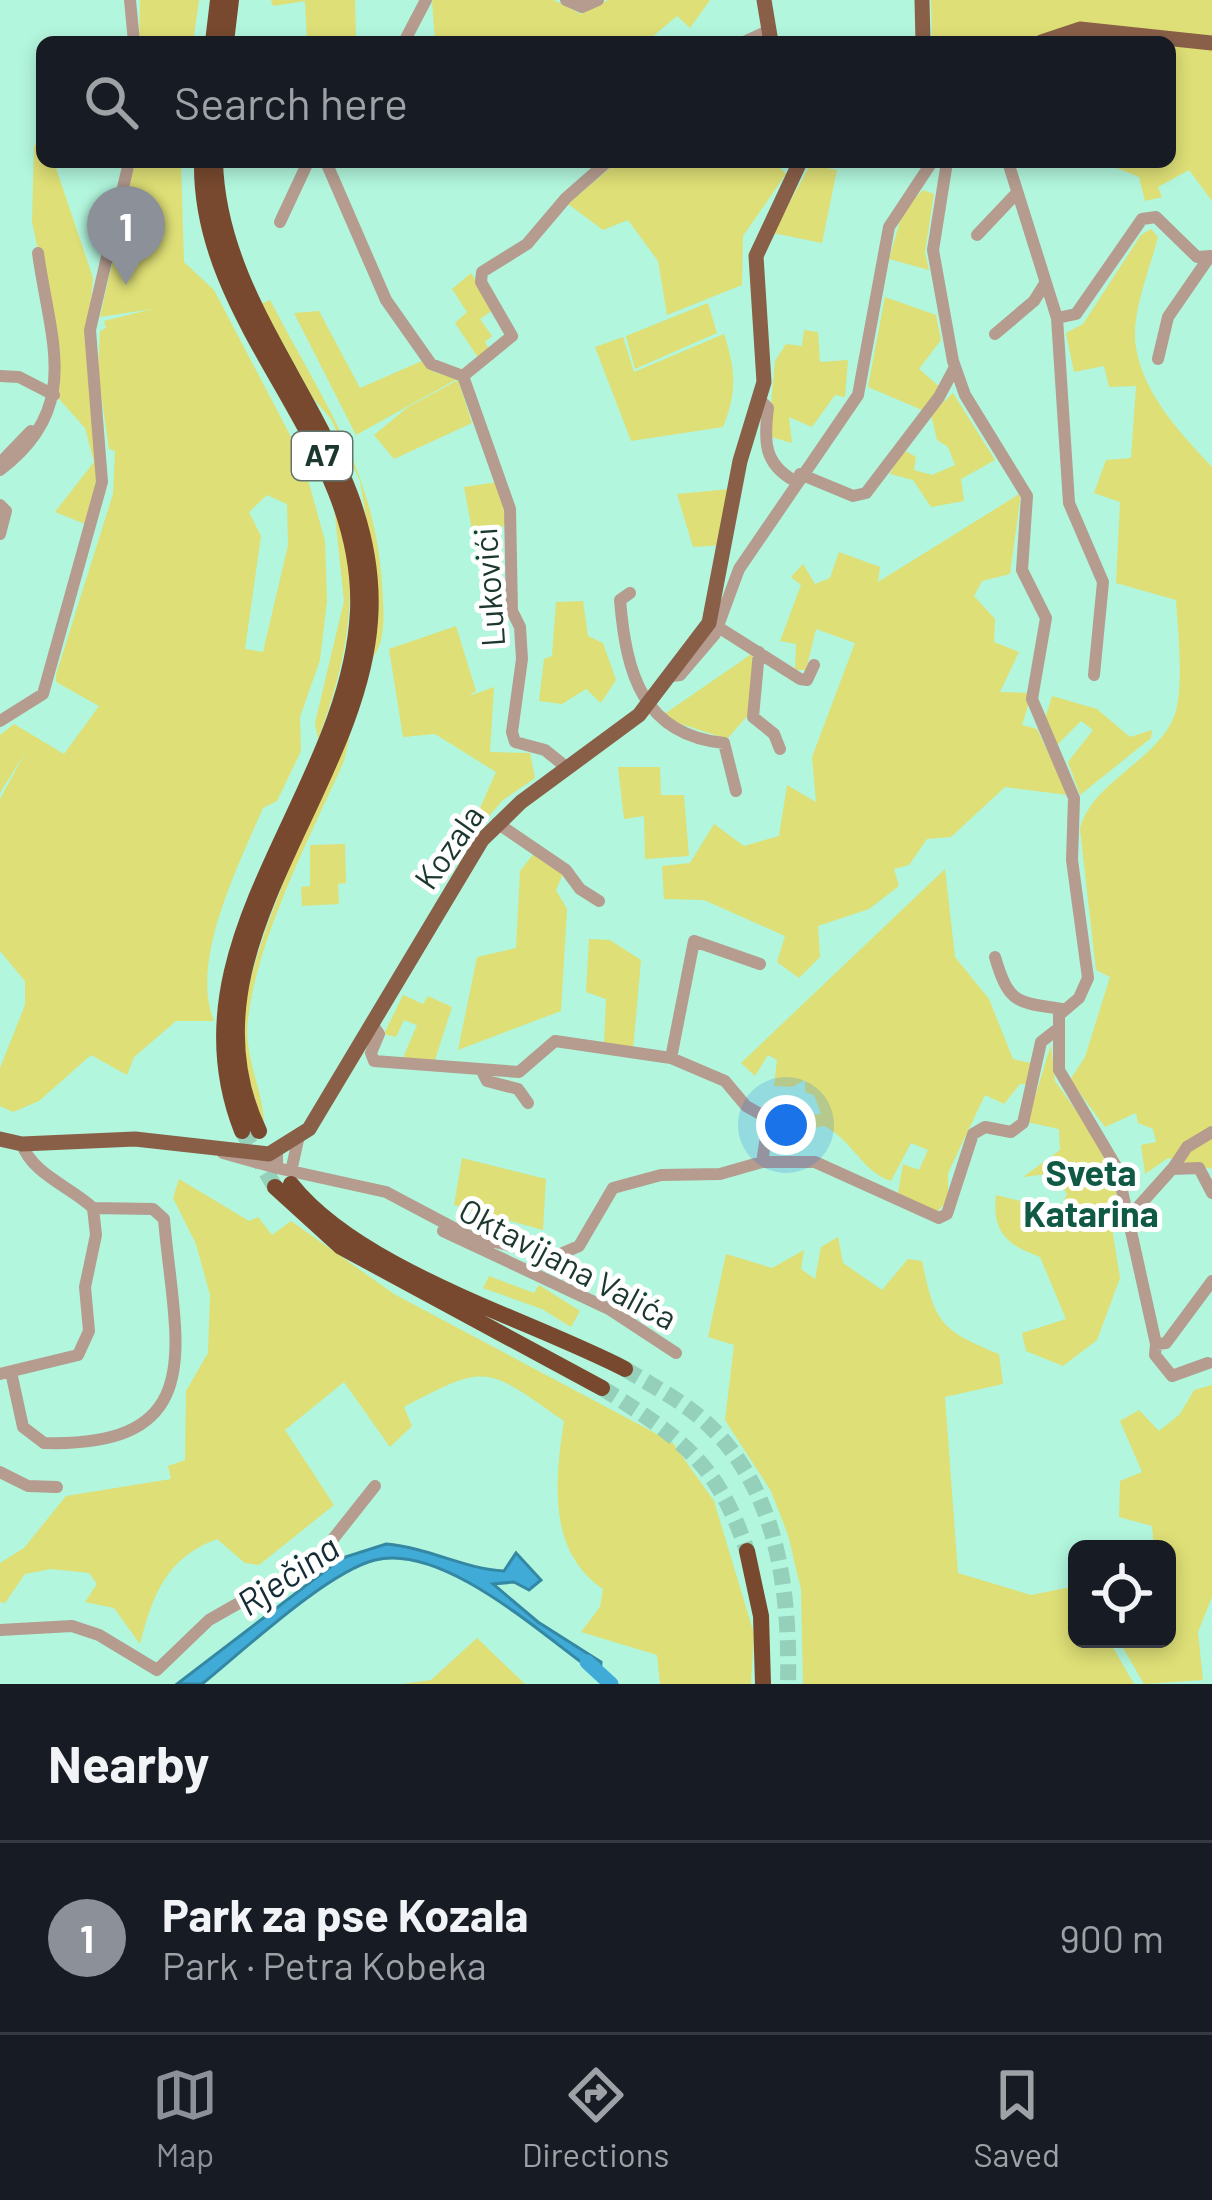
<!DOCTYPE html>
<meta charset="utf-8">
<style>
body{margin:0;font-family:Barlow,sans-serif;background:#242831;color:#f1f3f6}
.controls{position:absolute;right:36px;bottom:36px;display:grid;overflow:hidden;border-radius:18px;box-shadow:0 6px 18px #0003}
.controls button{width:108px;height:108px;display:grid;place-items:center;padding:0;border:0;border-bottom:3px solid #363941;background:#171b24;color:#f1f3f6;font:60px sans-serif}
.you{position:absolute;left:786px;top:1125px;width:42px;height:42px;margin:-30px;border:9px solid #fff;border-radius:50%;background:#1a73e8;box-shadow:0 0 0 18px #1a73e833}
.badge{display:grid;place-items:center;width:78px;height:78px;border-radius:50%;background:#8c9099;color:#fff;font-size:39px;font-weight:700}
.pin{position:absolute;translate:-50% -99px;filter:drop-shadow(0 3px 6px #0008)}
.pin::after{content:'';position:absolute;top:63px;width:42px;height:36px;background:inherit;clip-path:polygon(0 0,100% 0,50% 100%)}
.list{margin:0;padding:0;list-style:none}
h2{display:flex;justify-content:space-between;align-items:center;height:156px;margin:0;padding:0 48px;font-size:51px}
h2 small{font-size:39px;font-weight:400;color:#9ea1a6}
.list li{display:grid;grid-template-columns:78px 1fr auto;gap:36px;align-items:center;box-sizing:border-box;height:192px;padding:0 48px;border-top:3px solid #363941}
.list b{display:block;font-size:45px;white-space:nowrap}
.list p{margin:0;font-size:39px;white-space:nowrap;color:#9ea1a6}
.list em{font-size:39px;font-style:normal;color:#9ea1a6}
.icon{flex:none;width:66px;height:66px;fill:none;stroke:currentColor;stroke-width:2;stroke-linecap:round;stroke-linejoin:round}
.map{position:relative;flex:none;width:1212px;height:1684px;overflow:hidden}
.search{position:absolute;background:#171b24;box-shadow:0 6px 18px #0003;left:36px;right:36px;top:36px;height:132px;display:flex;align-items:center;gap:30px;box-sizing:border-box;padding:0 42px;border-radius:18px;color:#9ea1a6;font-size:45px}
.sheet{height:348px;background:#171b24}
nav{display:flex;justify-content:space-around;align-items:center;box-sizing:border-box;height:168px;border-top:3px solid #363941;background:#171b24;font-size:33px;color:#9ea1a6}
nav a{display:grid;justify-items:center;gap:6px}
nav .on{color:#8c9099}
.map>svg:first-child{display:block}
.green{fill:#dedf76;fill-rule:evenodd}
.water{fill:#40abd7;stroke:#3588a4;stroke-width:3}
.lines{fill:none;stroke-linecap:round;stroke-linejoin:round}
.river{stroke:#40abd7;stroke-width:15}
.highway-tunnel{stroke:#94d0ba;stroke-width:16;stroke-dasharray:16 8;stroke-linecap:butt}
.minor{stroke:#b59c8f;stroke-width:12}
.major{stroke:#895f48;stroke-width:15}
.highway{stroke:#78492e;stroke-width:16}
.labels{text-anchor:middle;stroke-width:10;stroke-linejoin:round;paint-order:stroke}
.shield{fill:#fff;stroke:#60746d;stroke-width:3}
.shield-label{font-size:30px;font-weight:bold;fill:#1c382e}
.street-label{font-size:33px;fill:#1c382e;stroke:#fff}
.neighbourhood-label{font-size:36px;font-weight:bold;fill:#105945;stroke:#fff}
.water-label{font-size:36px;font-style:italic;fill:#152c37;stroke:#fff}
</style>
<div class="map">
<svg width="1212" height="1684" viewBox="0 0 1212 1684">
<rect width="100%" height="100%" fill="#b2f6dd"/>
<!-- green -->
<path class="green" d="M140,0H199L193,42H139Z
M271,0H355L356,42H307L305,1L273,6Z
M432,0H554L581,14L608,0H710L690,28L677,16L646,42H435Z
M931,0H1212V37L1090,23L1029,42H932Z
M1170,44L1212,49V201L1189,170L1158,187L1162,197L1145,201L1139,177L1102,162H1170Z
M42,138V162H54L93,278L86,350L101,441L90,526L55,512L94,462L85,428L59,399L60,353L32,222L34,146Z
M135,162H181L184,262L214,290L302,458L325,541L327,601L320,660L300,717L301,751L277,801L263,808C239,864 189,962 214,1021H176L134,1057L127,1075L91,1055L39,1101L13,1112L0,1106V1068L25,1005V981L0,951V799L26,751L0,793V735L14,724L64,754L99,706L56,682V675L113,494L115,451L109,449L98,372L100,331L106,328L104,321L152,309L100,317ZM267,495L287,504L288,545L263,652L245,649L261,536L249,512Z
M617,162H774L786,174L743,236L742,285L667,315L658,261L628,220L603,230L568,204Z
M810,165L837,170L822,243L773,233Z
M923,190L934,194L925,252L929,270L889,259L903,211Z
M1151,229L1158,237C1150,269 1130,315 1136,348C1144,395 1181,434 1212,467V1169L1168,1158L1145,1174L1141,1145L1156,1142L1153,1129L1138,1123L1136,1113L1105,1127L1070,1080L1085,1057L1110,977L1096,970L1080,829C1092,781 1159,760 1175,714C1184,688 1178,628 1176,600L1116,583L1120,502L1094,493L1106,460L1131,458L1136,386L1109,387L1104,366L1074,372L1066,333L1083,324L1141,235Z
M471,273L494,309L480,319L492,336L485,342L490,351L479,359L455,323L467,312L452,289Z
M885,297L936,315L941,340L919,369L941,388L922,410L868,387Z
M270,300C326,408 378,473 383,600C384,620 385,646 370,660L376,577L360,481L331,419L313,398L261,304Z
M708,303L717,333L635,369L626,336Z
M319,311L360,388L422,361L434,372L457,379L356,435L294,313Z
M804,330L818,332L820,362L848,360L845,397L835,395L812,427L789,417L792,443L768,436L775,361L786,344L802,346Z
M724,334C736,370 737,392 723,427L631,441L595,347L623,337L634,372Z
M458,380L472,423L394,459L374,435L408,407Z
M953,393L995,460L961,479L964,501L931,507L913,480L890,474L902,449L916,457L914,470L932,475L955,465L948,447L937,440L931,414Z
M498,482L507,526L472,530L464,487Z
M730,489L721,545L693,547L677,494Z
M1021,493L1010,574L982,581L974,596L995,619L994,642L1019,652L1000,692L1032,693L1022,725L1037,729L1068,795L1005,787L951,837L927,839L909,865L894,869L899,886L869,909L818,926L820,957L799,978L777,962L785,936L704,900L664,899L662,866L690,863L714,824L744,846L779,836L787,785L816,802L812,757L855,643L816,629L806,670H795L796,644L780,641L801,585L791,577L803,564L815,584L830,578L839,552L880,567L878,582Z
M333,497C364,579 348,659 318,739L315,723L344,601Z
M583,601L588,636L603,643L616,680L601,703L586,689L562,704L539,701L544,659L552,656L556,602Z
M456,626L476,691L469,696L494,687L490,752L530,753L535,778L503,800L483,823L476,817L496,772L435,734L403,737L389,649Z
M753,653L749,714L727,739L660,717Z
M1052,696L1097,709L1130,737L1152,730L1151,738L1080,795L1068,762L1093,730L1081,721L1056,746L1045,719Z
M352,725L344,761C310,837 257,938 248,1020C243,1057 265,1093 264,1128C257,1102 245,1074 242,1047C235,972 320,798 352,725Z
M618,767H660L661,795H684L689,856L645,859L644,816L624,819Z
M345,844L346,883L338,884L339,904L302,906L301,887L310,886V845Z
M535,852L564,872L556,890L567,909L561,1011L458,1050L477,957L516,948L520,871Z
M945,869L955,957L989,999L1013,1059L1035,1064L1032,1084H1020L1004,1104L985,1095L948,1173V1200L936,1213L898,1193L903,1164L919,1170L928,1150L911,1143L891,1181C861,1171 853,1140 824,1126L776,1136L777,1116L821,1114L814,1095L805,1092V1080L792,1087L774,1086L777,1060L768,1055L755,1076L741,1063Z
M589,939L610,940L641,960L633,1050L604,1044L606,999L586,992Z
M403,995L423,1004L428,996L452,1007L435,1060L403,1058L417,1025L404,1020L396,1037L384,1034Z
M1051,1045L1055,1081L1092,1133L1117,1187L1112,1228L1120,1278L1097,1340L1063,1366L1026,1351L1022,1333L1066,1319L1040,1257C1007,1245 992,1232 996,1195L1059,1211L1067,1194L1055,1173L1023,1177L1060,1150L1059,1129L1027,1122Z
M462,1158L546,1179L543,1230L454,1205Z
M179,1179L249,1221L258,1217L272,1235L291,1221L394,1294L672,1442L714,1501L754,1634L751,1684H660L657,1655L581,1632L600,1607L603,1589C547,1551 555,1480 564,1421C487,1367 488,1362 404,1407L412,1426L390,1447L344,1382L285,1430L334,1505L259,1565L245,1563L217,1539C166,1558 153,1594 140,1644L114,1608L85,1602L97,1584L89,1573L51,1569L25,1574L5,1603L0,1602V1563L24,1548L66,1496L171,1479L168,1466L185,1460L186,1391L208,1353L210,1295L196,1244L173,1198Z
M838,1237L843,1263L882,1290L908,1259L922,1261C935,1324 941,1330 999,1354L1003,1384L945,1397L958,1573L1031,1595L1076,1586L1077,1639H1108L1134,1684H803L801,1589L788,1535L771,1491L725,1420L734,1345L708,1337L726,1254L772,1268L804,1250L801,1269L815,1279L821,1247Z
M489,1276L534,1293L539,1285L580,1311L571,1327L542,1309L483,1288Z
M1212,1385V1597L1198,1632L1203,1680L1144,1684L1118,1639H1167V1549H1154L1152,1526L1119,1517L1120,1481L1142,1472L1120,1421L1139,1410L1159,1431L1180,1414L1194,1390Z
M477,1638L525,1684H402L431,1680Z"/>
<!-- water -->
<path class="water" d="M386,1544C430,1548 464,1569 504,1571L516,1553L541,1580L529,1590L514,1582L493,1584L538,1622L601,1662L600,1676C545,1638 445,1543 375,1560C327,1572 243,1651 202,1684H177L342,1558Z"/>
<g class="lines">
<!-- river -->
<path class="river" d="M587,1662L611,1684"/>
<!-- highway-tunnel -->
<path class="highway-tunnel" d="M242,1131L275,1187
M625,1369C651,1385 679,1399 702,1419C778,1485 790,1591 788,1684
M602,1388C679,1437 717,1461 747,1551"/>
<!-- minor -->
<path class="minor" d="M130,0L134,42
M566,0L582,7L598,0
M404,42L426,0
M744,42L768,31
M326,162L386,300L431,364L463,376L510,509L512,611L520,627L522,659L512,732L515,742L545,750L566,767
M947,162L933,250L953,361L965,395L1027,496L1022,570L1046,618L1032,699L1074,798L1072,860L1088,978L1079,998L1059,1015V1070L1117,1168L1156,1344L1166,1343L1212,1281
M1008,162L1057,318L1069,503L1103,582L1094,675
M280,222L308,162
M977,235L1015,195
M1057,318L1076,314L1142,219L1156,217L1197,257L1212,256
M995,334L1034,301L1044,285
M1158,359L1168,317L1208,259
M0,376L19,377L54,395
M463,376L512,336L481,282L482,272L527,244L566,198L607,162
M760,400L768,408C764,440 763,464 795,481
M0,463L31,431
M0,470C83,408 50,340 38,253
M800,474L853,496L866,493L939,397L955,367
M0,505L6,511L0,534
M630,593L620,600C626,672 642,735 724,743L736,791
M718,627L800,679L807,680L814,665
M759,652L753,717L774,734L780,749
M672,676L680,675L715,634L739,569L858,395L889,227L932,162
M0,721L43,694L102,482L90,330L129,162
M497,823L566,870L580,889L599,901
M995,957C1009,1004 1016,1002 1062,1009
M372,1024L379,1034L371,1053L374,1061L519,1072L555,1041L671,1058L725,1081L746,1106L769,1119L762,1162
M671,1058L694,941L760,964
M482,1071L487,1081L518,1089L528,1103
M277,1151V1168L386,1192L469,1236L556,1256L579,1246L613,1188L661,1175L720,1174L762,1162H815L939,1218L947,1214L973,1134L985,1127L1011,1132L1023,1123L1041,1042L1055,1031
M223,1153L277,1168
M292,1167L298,1140
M1173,1168L1187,1147L1212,1132
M1129,1217L1172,1169L1199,1168L1212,1193
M443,1231L609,1309L676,1353
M1156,1344L1155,1355L1172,1376L1208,1363
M11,1372L23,1427L44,1443C215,1448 174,1340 164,1219L153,1209L93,1208
M0,1374L78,1355L89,1331L85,1287L96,1235L93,1208C71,1187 32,1174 22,1144
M0,1472L28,1486L57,1487
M0,1630L72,1626L99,1635L157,1670L209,1620L318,1558L375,1486"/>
<!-- major -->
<path class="major" d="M764,0L771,42
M922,0L923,42
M1041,42L1080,29L1212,43
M0,1139L22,1144L135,1139L269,1154L309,1129L482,840L521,802L639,715L709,623L740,461L764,382L756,256L800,162"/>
<!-- highway -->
<path class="highway" d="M213,42L218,0
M226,42L231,0
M202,162C199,328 365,442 358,611C349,794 167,942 242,1131
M215,162C220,331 383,447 370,621C358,793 174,954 259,1131
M291,1184C359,1270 526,1318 625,1369
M275,1187L341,1247L602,1388
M747,1551L761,1616L763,1684"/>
</g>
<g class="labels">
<!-- shield labels -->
<rect class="shield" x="292" y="432" width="60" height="48" rx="9"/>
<g class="shield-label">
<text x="322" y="466">A7</text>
</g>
<!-- street labels -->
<g class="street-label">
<text transform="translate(489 587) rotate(-94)" y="12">Lukovići</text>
<text transform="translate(449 847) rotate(-55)" y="12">Kozala</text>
<text transform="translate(568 1264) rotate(28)" y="12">Oktavijana Valića</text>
</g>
<!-- neighbourhood labels -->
<g class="neighbourhood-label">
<text x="1091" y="1186">Sveta<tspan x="1091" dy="41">Katarina</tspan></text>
</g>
<!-- water labels -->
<g class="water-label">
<text transform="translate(288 1575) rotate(-34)" y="13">Rječina</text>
</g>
</g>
</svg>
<div class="controls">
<button><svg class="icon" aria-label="locate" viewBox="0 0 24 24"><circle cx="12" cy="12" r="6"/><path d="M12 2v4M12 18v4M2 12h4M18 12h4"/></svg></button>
</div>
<div class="you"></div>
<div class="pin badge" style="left:126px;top:285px">1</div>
<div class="search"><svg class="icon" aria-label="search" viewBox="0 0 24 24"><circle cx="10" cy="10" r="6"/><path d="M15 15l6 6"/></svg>Search here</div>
</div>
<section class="sheet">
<h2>Nearby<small></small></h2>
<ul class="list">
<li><span class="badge">1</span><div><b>Park za pse Kozala</b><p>Park · Petra Kobeka</p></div><em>900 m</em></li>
</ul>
</section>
<nav>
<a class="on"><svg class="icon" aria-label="map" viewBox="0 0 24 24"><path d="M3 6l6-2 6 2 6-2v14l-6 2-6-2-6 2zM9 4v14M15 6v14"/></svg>Map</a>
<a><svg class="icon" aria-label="directions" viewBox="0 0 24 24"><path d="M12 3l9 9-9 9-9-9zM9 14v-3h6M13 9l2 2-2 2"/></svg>Directions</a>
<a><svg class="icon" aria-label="saved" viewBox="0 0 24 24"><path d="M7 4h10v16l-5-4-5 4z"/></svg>Saved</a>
</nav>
